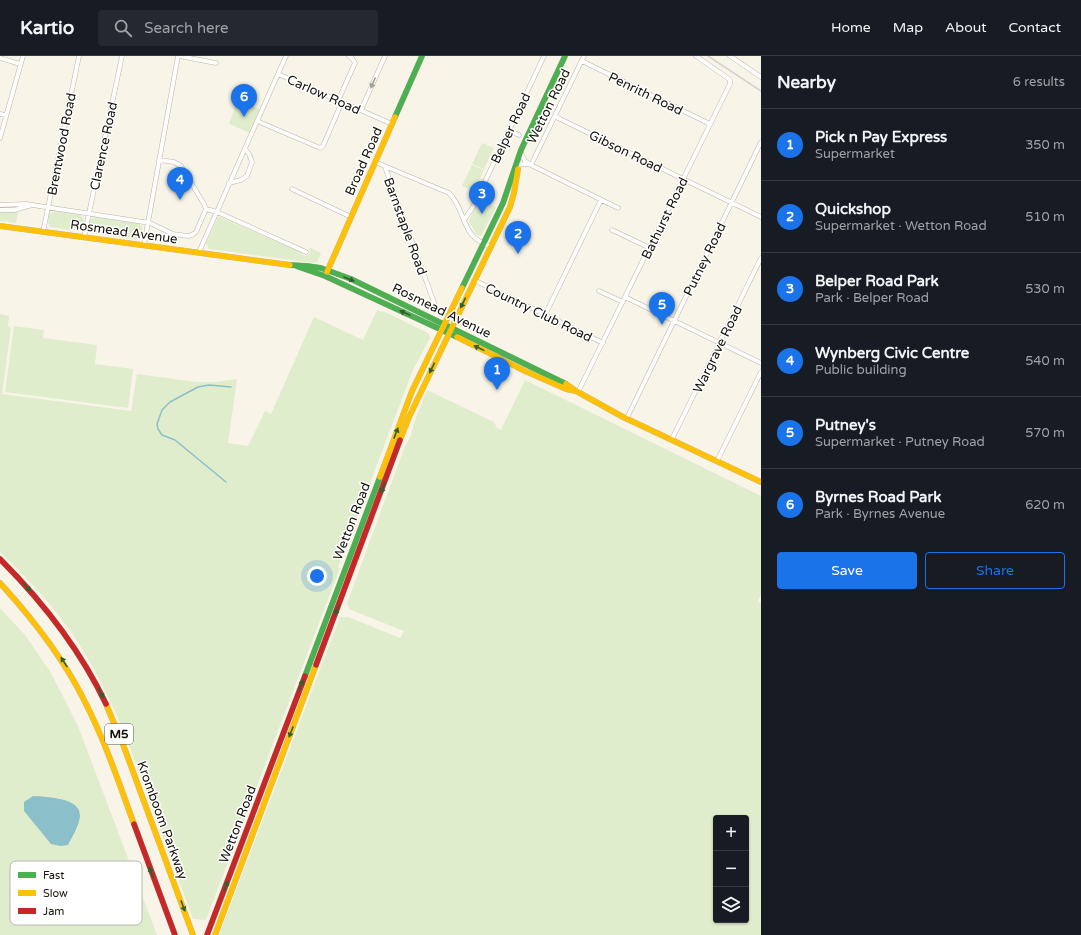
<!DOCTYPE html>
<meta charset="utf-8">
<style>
body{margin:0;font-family:"Varela Round",sans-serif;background:#242831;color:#f1f3f6}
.controls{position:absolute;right:12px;bottom:12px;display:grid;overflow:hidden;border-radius:4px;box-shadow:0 1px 3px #0004}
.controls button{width:36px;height:36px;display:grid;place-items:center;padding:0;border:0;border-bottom:1px solid #363941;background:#171b24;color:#f1f3f6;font:20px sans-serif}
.you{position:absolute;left:317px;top:520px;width:14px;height:14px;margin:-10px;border:3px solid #fff;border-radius:50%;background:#1a73e8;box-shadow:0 0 0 6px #1a73e833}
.badge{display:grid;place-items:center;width:26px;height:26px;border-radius:50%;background:#1a73e8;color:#fff;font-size:13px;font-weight:700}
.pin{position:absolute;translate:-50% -33px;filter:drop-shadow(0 1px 2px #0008)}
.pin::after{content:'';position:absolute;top:21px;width:14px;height:12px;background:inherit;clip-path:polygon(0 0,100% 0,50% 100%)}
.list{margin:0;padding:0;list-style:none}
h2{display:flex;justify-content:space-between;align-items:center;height:52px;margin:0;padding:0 16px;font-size:17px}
h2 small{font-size:13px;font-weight:400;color:#9ea1a6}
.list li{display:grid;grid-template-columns:26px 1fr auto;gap:12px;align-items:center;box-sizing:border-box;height:72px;padding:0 16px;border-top:1px solid #363941}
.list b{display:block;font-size:15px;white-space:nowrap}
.list p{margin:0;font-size:13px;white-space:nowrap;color:#9ea1a6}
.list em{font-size:13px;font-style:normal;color:#9ea1a6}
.actions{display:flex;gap:8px;padding:12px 16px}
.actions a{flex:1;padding:9px 0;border:1px solid #1a73e8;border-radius:4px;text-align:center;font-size:14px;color:#1a73e8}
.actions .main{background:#1a73e8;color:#fff}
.icon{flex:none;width:22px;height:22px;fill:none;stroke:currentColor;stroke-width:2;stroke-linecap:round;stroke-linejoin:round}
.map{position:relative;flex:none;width:761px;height:879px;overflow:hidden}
header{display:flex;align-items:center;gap:24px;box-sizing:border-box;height:56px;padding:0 20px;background:#171b24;border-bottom:1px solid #363941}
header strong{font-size:19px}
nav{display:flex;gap:22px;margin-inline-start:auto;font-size:14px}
.search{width:280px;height:36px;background:#242831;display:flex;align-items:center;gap:10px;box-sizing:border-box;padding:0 14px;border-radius:4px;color:#9ea1a6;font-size:15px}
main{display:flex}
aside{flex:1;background:#171b24}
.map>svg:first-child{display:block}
.green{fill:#e0edcd;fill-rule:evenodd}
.water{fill:#8bbfca}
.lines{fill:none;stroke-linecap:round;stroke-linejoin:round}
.stream{stroke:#8bbfca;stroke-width:1.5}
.street-casing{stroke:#bab6ad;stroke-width:5}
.fast-casing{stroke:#bab6ad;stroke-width:6}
.slow-casing{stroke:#bab6ad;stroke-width:6}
.jam-casing{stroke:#bab6ad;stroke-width:6}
.street{stroke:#fefdfb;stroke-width:4}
.fast{stroke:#4caf50;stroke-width:5.5}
.slow{stroke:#ffc107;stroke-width:5.5}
.jam{stroke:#c62828;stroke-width:5.5}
.rail{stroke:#d3d2ce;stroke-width:1.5}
.oneway{fill:#a09f9a}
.oneway2{fill:#30602c}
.labels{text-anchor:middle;stroke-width:3;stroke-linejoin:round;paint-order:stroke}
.shield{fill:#fff;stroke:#5a5853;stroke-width:1}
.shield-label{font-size:12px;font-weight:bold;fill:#141109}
.street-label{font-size:13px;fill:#141109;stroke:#fff}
.key{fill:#fff;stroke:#b8b8b5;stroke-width:1}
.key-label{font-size:11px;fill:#141109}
</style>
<header>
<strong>Kartio</strong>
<div class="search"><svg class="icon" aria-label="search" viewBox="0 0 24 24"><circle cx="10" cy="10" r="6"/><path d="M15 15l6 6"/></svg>Search here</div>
<nav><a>Home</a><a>Map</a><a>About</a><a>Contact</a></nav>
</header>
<main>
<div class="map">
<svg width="761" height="879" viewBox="0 0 761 879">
<rect width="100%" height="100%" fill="#f8f4e7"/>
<!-- green -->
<path class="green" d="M238,44L260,53L250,77L229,68Z
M482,87L494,92L484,113L472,108Z
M472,109L484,114L474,135L462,130Z
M479,144L496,151L481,180L476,178L469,165Z
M0,155L8,156L18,155L16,167L0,165Z
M54,155L81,159L84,164L83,172L77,175L50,171L48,167L49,158Z
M96,161L140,168L143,171L140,182L137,184L92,177L88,172C89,167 89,162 96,161Z
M218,161H220L298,195L305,200L308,199L310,197L309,191L321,197L318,205L314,207L209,193L206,188Z
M377,254L382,256L383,255L428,277L430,282L413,314L338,511L340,512L206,864L193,863L124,676C107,637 88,597 62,564C43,539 22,517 0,496V258L9,260L8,270L11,272L2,338L131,355L137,318L196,326H216L237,323L228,387L248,390L265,355L271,358L314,261L363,284Z
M14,270L44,274L43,282L97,289L95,308L133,313L128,352L5,336Z
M525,324L761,440V538L758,545L761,547V879H219L340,561H348L400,582L404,575L351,554L348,551L347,547L405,390L410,382L415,364L427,334L494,366L497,372L501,374ZM716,762H746V864H716Z
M0,552L25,579L51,617L78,670L157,879H0Z"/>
<!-- water -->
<path class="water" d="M33,740C45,741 81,741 80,760C79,770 72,781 68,789L61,790L51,788L24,755V746Z"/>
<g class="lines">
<!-- stream -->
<path class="stream" d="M226,426L175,384L162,379L158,373L157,368L162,354L170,346L198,331L209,329L231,331"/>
<!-- street casing -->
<g class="street-casing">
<path id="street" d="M179,0L216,7
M730,0L761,21
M0,2L20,8
M582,5L710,68
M278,18L392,68
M338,45L355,7L352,2L349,0
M361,54L385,0
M0,58L6,59
M556,61L761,161
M257,65L320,92L323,90L342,46
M509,75L519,79
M0,82L23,0
M522,99L525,105L531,109L618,152
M159,104L174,106L181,110L204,148L206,153L217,156L306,196
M375,106L449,137C461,148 462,167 472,179C477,185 485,188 491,191
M519,109L522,108H529
M531,109L584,0
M385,111L436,252
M229,127L241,124L247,120L252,106L249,98L245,93
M292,133L351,161
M0,149L26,148L150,167L173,178L188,180L192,179L196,176L206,153
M0,154H14L32,149
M464,164L473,151L544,0
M612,174L650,192
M43,176L79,0
M84,181L122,0
M144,189L178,0
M199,196L286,0
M474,224L603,287
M599,235L623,246
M625,241L761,307
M545,259L601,144
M578,336L730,28V25L729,23L696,0
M627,362L761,86
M672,383L761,202
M717,405L761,316"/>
</g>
<!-- fast casing -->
<g class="fast-casing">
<path id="fast" d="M395,61L422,0
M290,209L307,210L321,212L351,223L566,328
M296,210L325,220L457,281
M462,232L503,147L521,94L565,0
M305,620L380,421"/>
</g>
<!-- slow casing -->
<g class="slow-casing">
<path id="slow" d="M0,170L290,209
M327,216L395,61
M457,281L525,315L566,333L576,335
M566,328L576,335L623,361L761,426
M400,384L409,361L510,151L514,137L518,113
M380,421L412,335L462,232
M0,527C33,563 63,601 85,646C105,685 119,727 134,768
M106,648L124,691L193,879
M215,879L316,609"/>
</g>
<!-- jam casing -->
<g class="jam-casing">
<path id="jam" d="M0,503C43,546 80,593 106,648
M316,609L400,384
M134,768L175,879
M207,879L305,620"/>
</g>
<!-- street -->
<use href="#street" class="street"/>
<!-- fast -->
<use href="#fast" class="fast"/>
<!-- slow -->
<use href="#slow" class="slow"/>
<!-- jam -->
<use href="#jam" class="jam"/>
<!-- rail -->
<path class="rail" d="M708,0L761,35"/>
</g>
<!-- one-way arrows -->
<defs><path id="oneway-solid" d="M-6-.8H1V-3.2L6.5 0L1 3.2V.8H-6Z"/></defs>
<use class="oneway" href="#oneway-solid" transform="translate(373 27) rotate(114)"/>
<g class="oneway2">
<use href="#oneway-solid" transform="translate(349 223) rotate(23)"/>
<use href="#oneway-solid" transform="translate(463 247) rotate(116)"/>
<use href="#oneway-solid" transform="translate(405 257) rotate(-156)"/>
<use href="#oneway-solid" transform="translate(479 292) rotate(-154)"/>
<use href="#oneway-solid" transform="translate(432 312) rotate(116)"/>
<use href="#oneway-solid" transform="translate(396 377) rotate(-69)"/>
<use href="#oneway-solid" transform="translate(383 432) rotate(110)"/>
<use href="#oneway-solid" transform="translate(27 531) rotate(48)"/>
<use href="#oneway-solid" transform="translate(337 554) rotate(111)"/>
<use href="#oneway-solid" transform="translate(64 606) rotate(-122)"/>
<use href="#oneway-solid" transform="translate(301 629) rotate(-69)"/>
<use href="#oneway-solid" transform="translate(101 637) rotate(63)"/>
<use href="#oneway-solid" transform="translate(291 676) rotate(111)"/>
<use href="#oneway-solid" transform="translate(151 816) rotate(-110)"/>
<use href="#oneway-solid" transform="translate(226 830) rotate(-70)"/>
<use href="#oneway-solid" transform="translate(183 850) rotate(70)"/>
</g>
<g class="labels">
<!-- shield labels -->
<rect class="shield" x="105" y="668" width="28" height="20" rx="3"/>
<g class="shield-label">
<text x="119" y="682">M5</text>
</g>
<!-- street labels -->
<g class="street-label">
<text transform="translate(646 37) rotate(26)" y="5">Penrith Road</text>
<text transform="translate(324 38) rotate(24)" y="5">Carlow Road</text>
<text transform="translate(548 50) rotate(-64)" y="5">Wetton Road</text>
<text transform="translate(510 72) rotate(-65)" y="5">Belper Road</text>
<text transform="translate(61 88) rotate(-79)" y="5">Brentwood Road</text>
<text transform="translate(103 90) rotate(-78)" y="5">Clarence Road</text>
<text transform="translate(626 95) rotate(26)" y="5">Gibson Road</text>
<text transform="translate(363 105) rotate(-66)" y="5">Broad Road</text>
<text transform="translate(664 162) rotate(-64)" y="5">Bathurst Road</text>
<text transform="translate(406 170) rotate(70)" y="5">Barnstaple Road</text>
<text transform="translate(124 175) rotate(8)" y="5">Rosmead Avenue</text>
<text transform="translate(704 203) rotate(-64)" y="5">Putney Road</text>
<text transform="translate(442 254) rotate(26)" y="5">Rosmead Avenue</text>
<text transform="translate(539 256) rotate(26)" y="5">Country Club Road</text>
<text transform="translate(717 293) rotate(-64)" y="5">Wargrave Road</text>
<text transform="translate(351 465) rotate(-69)" y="5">Wetton Road</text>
<text transform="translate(163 764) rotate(70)" y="5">Kromboom Parkway</text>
<text transform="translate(237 768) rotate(-69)" y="5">Wetton Road</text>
</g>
</g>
<!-- legend -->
<rect x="10" y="805" width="132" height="64" rx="6" class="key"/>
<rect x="18" y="816" width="18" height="6" fill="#4caf50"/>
<rect x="18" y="834" width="18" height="6" fill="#ffc107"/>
<rect x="18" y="852" width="18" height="6" fill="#c62828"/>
<g class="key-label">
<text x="43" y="823">Fast</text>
<text x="43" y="841">Slow</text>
<text x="43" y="859">Jam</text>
</g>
</svg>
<div class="controls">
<button>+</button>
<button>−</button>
<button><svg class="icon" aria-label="layers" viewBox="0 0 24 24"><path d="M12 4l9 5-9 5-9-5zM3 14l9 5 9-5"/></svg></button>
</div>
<div class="you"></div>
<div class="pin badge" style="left:497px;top:334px">1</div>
<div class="pin badge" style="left:518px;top:198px">2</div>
<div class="pin badge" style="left:482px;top:158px">3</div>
<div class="pin badge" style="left:180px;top:144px">4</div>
<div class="pin badge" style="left:662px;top:269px">5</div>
<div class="pin badge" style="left:244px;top:61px">6</div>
</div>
<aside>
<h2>Nearby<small>6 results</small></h2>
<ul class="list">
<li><span class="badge">1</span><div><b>Pick n Pay Express</b><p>Supermarket</p></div><em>350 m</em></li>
<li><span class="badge">2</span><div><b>Quickshop</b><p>Supermarket · Wetton Road</p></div><em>510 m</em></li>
<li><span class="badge">3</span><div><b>Belper Road Park</b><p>Park · Belper Road</p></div><em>530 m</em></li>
<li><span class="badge">4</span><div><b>Wynberg Civic Centre</b><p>Public building</p></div><em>540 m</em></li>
<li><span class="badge">5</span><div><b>Putney's</b><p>Supermarket · Putney Road</p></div><em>570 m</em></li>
<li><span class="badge">6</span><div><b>Byrnes Road Park</b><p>Park · Byrnes Avenue</p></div><em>620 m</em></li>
</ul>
<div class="actions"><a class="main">Save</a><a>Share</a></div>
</aside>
</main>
